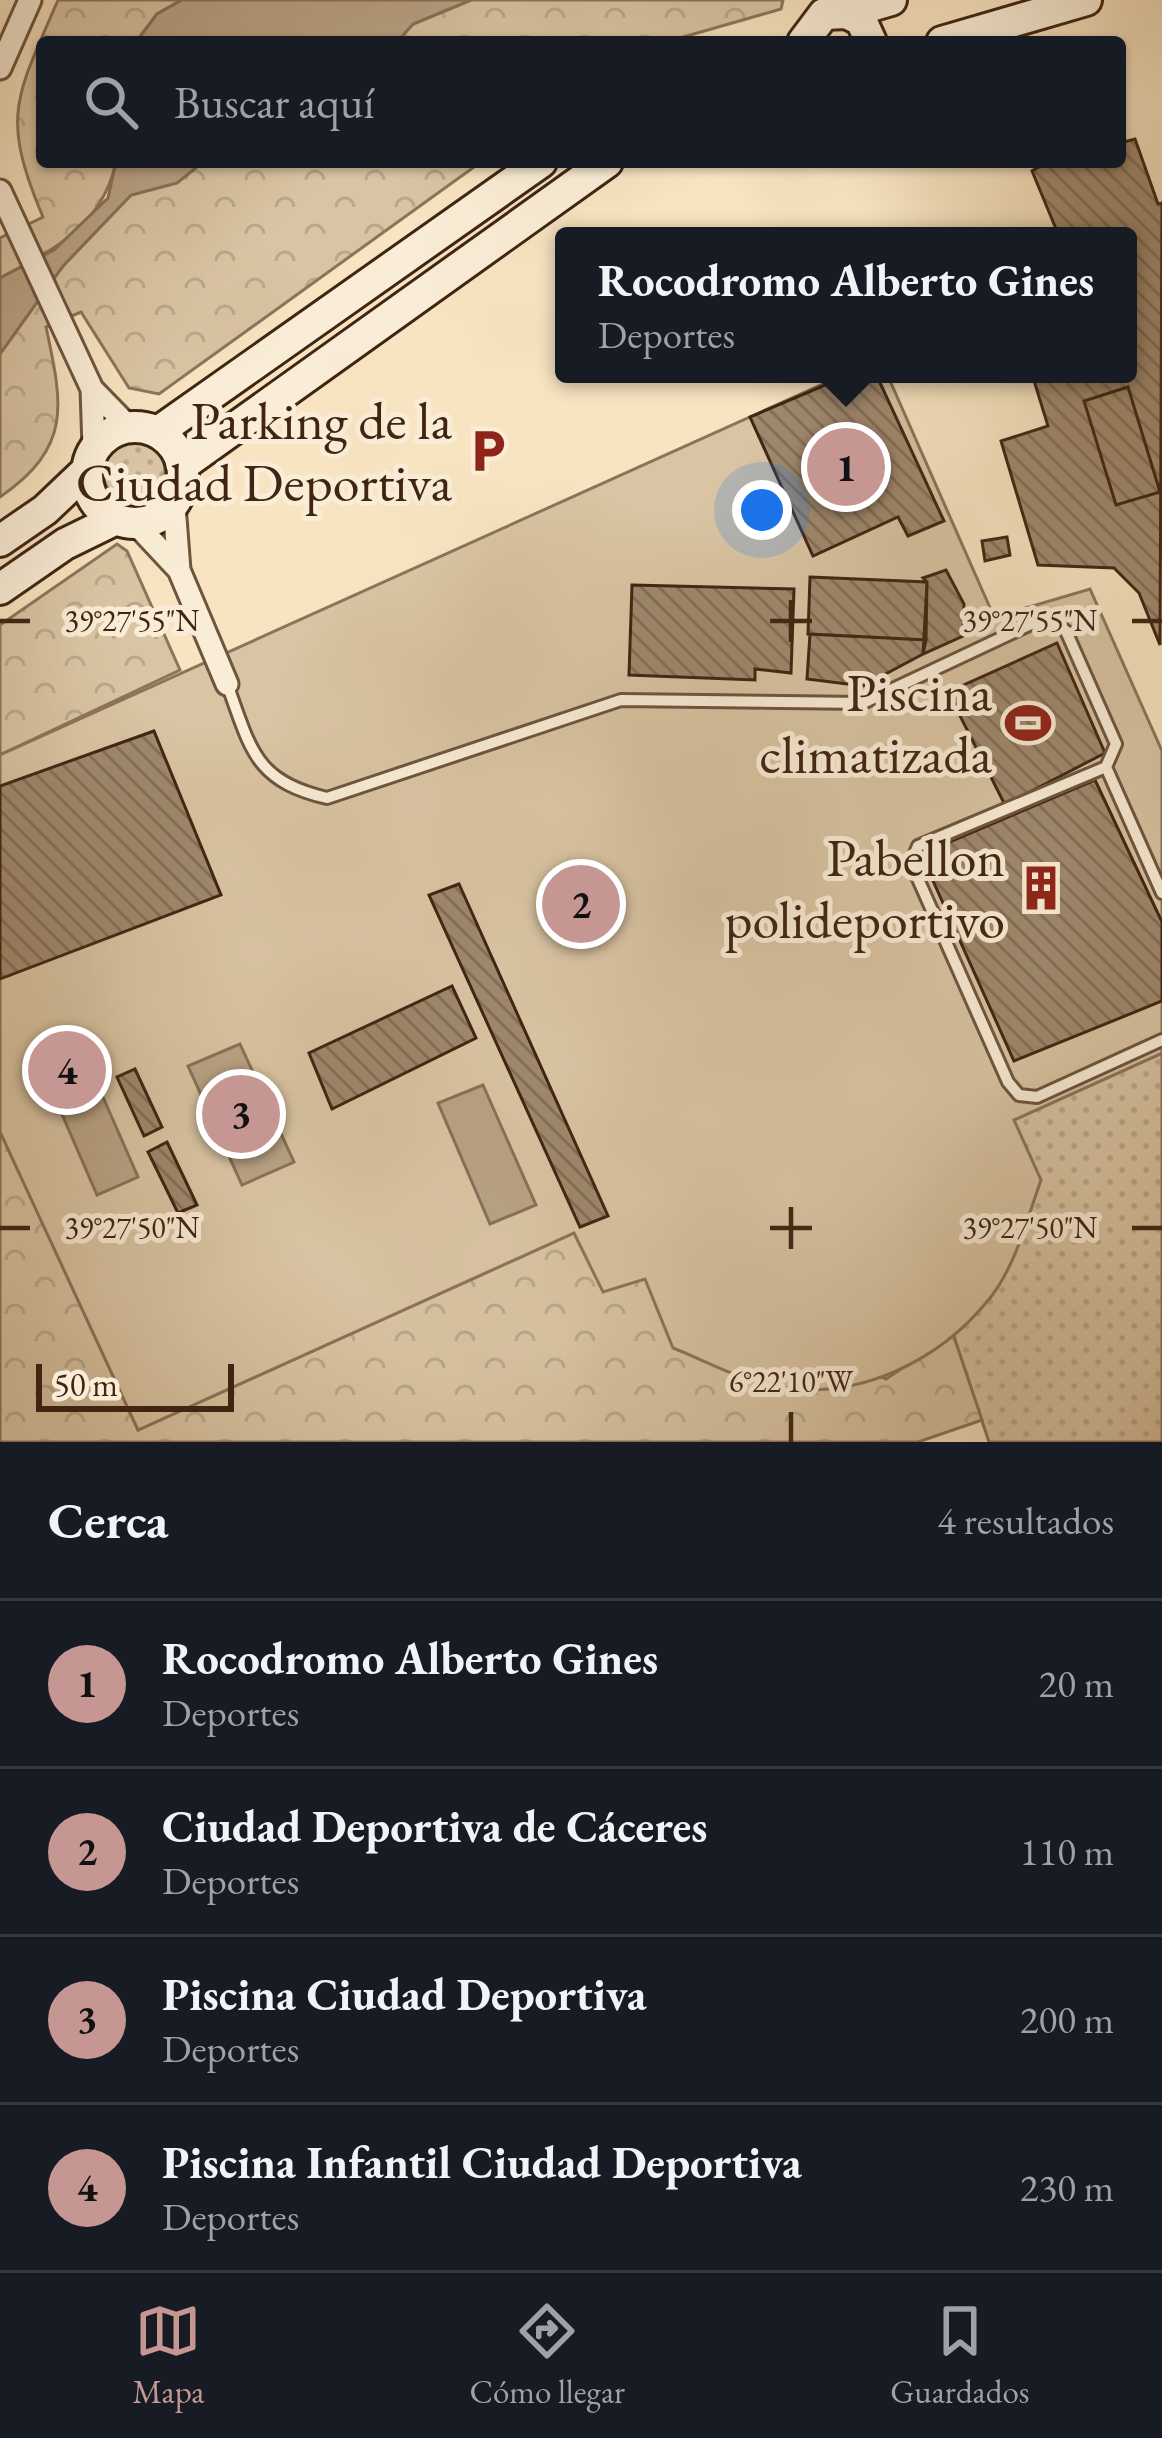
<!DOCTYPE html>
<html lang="es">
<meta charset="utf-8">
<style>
body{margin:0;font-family:"EB Garamond",serif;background:#20242c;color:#f1f3f6}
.scale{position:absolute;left:36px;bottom:30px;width:198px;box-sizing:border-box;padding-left:12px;border:6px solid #3f2512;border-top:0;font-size:33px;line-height:42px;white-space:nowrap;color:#3f2512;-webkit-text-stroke:9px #faedd7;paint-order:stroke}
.you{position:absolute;left:762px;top:510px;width:42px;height:42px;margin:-30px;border:9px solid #fff;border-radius:50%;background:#1a73e8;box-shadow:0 0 0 18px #1a73e833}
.badge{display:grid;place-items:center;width:78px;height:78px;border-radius:50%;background:#c59692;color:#111;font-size:39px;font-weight:700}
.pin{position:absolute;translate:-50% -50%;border:6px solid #fff;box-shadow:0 3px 12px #0006}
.popup{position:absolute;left:555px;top:227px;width:582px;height:156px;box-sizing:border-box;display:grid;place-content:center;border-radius:12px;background:#171b24;filter:drop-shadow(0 3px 9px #0005);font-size:39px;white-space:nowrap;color:#9ea1a6}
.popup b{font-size:45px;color:#f1f3f6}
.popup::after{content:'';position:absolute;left:50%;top:100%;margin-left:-24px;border:24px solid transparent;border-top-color:#171b24}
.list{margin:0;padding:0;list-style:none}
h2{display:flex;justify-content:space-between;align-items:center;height:156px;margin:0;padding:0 48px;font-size:51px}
h2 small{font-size:39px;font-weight:400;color:#9ea1a6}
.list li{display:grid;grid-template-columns:78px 1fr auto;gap:36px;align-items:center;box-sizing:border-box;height:168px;padding:0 48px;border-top:3px solid #363941}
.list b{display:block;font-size:45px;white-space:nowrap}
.list p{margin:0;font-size:39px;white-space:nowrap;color:#9ea1a6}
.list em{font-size:39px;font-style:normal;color:#9ea1a6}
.icon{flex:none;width:66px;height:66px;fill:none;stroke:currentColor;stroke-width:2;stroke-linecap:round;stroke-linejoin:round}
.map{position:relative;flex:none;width:1162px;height:1442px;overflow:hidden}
.search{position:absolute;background:#171b24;box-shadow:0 3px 9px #0004;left:36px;right:36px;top:36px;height:132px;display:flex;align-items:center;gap:30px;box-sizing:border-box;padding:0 42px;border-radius:12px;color:#9ea1a6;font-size:45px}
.sheet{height:828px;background:#171b24}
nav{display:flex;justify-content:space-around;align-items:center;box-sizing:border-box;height:168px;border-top:3px solid #363941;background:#171b24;font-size:33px;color:#9ea1a6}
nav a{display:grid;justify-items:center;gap:6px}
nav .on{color:#c59692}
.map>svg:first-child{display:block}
.grass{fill:url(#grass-dots);stroke:#8c745a;stroke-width:3}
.park{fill:url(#park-crowns);stroke:#8c745a;stroke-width:3}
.pitch{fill:#d9c4a3;stroke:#8c745a;stroke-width:3}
.water{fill:#b9a386;stroke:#887158;stroke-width:3}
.building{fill:url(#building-back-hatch);stroke:#3f2512;stroke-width:3}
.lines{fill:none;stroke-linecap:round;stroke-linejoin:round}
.lane-casing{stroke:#6d553e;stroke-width:16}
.street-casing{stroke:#6d553e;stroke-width:27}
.secondary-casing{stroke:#3f2512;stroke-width:36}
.lane{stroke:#faedd7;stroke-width:10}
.street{stroke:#faedd7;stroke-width:21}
.secondary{stroke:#faedd7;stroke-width:30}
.ticks{fill:none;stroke:#3f2512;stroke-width:4.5}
.labels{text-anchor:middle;stroke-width:10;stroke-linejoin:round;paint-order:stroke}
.poi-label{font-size:54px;fill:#3f2512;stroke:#faedd7;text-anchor:end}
.ticks-label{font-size:30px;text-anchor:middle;fill:#3f2512;stroke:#faedd7;stroke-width:10;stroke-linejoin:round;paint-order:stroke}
</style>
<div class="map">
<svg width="1162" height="1442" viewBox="0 0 1162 1442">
<defs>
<pattern id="grass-dots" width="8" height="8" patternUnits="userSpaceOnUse" patternTransform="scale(3)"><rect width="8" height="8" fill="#d9c4a3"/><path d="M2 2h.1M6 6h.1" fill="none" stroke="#bba88b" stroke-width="1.8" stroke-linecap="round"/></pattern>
<pattern id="park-crowns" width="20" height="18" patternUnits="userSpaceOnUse" patternTransform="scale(3)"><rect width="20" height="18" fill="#d9c4a3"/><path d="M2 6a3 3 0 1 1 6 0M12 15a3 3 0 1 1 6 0" fill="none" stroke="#bba88b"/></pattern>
<pattern id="building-back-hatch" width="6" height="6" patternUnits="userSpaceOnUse" patternTransform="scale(3)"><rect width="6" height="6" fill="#9f886d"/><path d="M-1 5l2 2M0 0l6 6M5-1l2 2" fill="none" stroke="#836f58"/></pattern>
</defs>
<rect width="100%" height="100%" fill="#f8e4c1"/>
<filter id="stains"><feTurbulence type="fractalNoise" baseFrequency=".00167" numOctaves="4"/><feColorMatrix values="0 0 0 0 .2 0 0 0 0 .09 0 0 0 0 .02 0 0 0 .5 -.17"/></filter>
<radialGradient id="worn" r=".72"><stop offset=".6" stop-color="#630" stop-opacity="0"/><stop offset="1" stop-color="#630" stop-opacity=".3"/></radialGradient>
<!-- grass -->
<path class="grass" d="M103 472a31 31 0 1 1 62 0a31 31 0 1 1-62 0Z
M1162,1053V1442H989L953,1334L990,1298L1014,1120Z"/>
<!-- park -->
<path class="park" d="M58,0H182L157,14L136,42H42V162H116C102,226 55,249 0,278V238L43,217C0,115 16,98 58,0Z
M471,0H783L781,9L666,42H397L413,24Z
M203,162H481L159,394L129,388L81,312L46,327C63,406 72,447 0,497V354L63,266L131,195L177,183Z
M117,544L127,551L180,670L0,755V625Z
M0,1130L138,1430L574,1233L645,1278L886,1379L953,1334L982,1420L918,1442H0Z"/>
<!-- pitch -->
<path class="pitch" d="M845,374H887L991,610H1019L1090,589L1162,751V1053L1014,1120L1041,1180C1027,1219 1016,1265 990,1298C940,1361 858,1401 777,1387C742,1381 706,1361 673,1348L645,1279L603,1292L574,1233L138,1430L0,1132V755Z"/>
<!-- water -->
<path class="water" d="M182,0H471L413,24L397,42H136L157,14Z
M116,162H203L177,183L131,195L63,266L0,354V278L54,250L108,198Z
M240,1044L294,1162L242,1185L188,1066Z
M483,1085L536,1205L490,1224L438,1103Z
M99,1088L138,1177L97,1195L58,1105Z"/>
<!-- building -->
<path class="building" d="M1135,139L1158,204L1162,203L1160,645L1139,593L1114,568L1038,565L1001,441L1048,426L1032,374H1128V236H1059L1032,171L1048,162H1120V143Z
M851,374H876L944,521L908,536L898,517L813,556L750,417Z
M1128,387L1160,492L1116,505L1084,401Z
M1007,537L1010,555L985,561L982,541Z
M946,570L964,604L963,636L923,654L927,582L923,578Z
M810,577L927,582L926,640L808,634Z
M632,585L794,589L791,673L755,669V680L629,675Z
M810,634L926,640L923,654L863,686L807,679Z
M1057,643L1105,753L1005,805L948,692Z
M154,731L221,895L0,979V786Z
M1095,780L1162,922V1001L1014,1061L921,854Z
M459,884L608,1216L580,1227L429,895Z
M452,986L476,1038L332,1109L309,1053Z
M135,1069L162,1127L144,1136L117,1077Z
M167,1142L197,1205L178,1213L148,1152Z"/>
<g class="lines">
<!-- lane casing -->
<g class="lane-casing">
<path id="lane" d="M227,684C251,749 254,781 327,798L621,700L863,703L1031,624L1052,621L1066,631L1116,744L1106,767L918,846L911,863L1008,1082L1019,1095L1037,1097L1162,1040
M1106,767L1162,893"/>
</g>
<!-- street casing -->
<g class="street-casing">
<path id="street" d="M0,68L30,0
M0,191L92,389L129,427
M92,389L94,448
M174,505L179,570L227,684
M136,524L179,570"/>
</g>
<!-- secondary casing -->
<g class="secondary-casing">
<path id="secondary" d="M846,13L891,0
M803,42L824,14L846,13L861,20L871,42
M942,42L1086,0
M87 475a48 48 0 1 1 96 0a48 48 0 1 1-96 0Z
M158,432L541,162
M183,465L607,162
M0,541L45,510L86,471
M0,589L65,544L114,520"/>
</g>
<!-- lane -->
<use href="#lane" class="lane"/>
<!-- street -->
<use href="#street" class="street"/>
<!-- secondary -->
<use href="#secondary" class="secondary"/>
</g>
<!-- ticks -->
<path class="ticks" d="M791,600V642M0,621H30M770,621H812M1132,621H1162M791,1207V1249M0,1228H30M770,1228H812M1132,1228H1162M791,1412V1442"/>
<!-- icons -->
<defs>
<g id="parking-bare" transform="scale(3.6)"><path d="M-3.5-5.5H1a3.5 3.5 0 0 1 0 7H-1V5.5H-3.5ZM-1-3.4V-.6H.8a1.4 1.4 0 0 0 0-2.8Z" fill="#8f2418" stroke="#faedd7" stroke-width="2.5" paint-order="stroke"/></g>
<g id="stadium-bare" transform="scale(3.6)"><path d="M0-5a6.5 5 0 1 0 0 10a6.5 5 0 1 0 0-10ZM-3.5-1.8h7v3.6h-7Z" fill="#8f2418" stroke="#faedd7" stroke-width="2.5" paint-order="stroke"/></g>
<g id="building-bare" transform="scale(3.6)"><path d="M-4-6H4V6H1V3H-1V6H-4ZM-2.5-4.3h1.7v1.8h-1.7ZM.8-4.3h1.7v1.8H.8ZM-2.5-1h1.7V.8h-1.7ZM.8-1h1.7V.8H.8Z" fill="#8f2418" stroke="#faedd7" stroke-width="2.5" paint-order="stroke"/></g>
</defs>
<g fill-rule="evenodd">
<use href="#parking-bare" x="488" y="451"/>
<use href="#stadium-bare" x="1028" y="723"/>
<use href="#building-bare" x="1041" y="888"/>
</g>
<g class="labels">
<!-- poi labels -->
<g class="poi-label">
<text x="452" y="439">Parking de la<tspan x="452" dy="62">Ciudad Deportiva</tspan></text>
<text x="992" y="711">Piscina<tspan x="992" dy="62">climatizada</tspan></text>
<text x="1005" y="876">Pabellon<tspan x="1005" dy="62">polideportivo</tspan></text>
</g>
</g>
<g class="ticks-label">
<text x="132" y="631">39°27'55"N</text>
<text x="1030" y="631">39°27'55"N</text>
<text x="132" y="1238">39°27'50"N</text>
<text x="1030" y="1238">39°27'50"N</text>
<text x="791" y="1392">6°22'10"W</text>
</g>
<rect width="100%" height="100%" filter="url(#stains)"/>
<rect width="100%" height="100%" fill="url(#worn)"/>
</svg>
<div class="scale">50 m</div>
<div class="you"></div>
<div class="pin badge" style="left:846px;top:467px">1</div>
<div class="popup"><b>Rocodromo Alberto Gines</b>Deportes</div>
<div class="pin badge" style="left:581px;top:904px">2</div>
<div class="pin badge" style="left:241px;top:1114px">3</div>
<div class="pin badge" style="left:67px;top:1070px">4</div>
<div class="search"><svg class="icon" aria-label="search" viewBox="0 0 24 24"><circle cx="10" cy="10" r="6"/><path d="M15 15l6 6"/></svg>Buscar aquí</div>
</div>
<section class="sheet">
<h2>Cerca<small>4 resultados</small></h2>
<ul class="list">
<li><span class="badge">1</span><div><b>Rocodromo Alberto Gines</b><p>Deportes</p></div><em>20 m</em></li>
<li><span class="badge">2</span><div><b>Ciudad Deportiva de Cáceres</b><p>Deportes</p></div><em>110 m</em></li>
<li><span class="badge">3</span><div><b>Piscina Ciudad Deportiva</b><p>Deportes</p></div><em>200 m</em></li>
<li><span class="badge">4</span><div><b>Piscina Infantil Ciudad Deportiva</b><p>Deportes</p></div><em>230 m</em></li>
</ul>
</section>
<nav>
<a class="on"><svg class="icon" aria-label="map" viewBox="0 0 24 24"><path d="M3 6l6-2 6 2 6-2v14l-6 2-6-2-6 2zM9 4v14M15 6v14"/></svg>Mapa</a>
<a><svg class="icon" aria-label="directions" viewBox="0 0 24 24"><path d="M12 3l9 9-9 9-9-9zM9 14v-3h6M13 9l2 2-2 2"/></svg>Cómo llegar</a>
<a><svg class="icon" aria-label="saved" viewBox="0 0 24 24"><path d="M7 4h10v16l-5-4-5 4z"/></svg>Guardados</a>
</nav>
